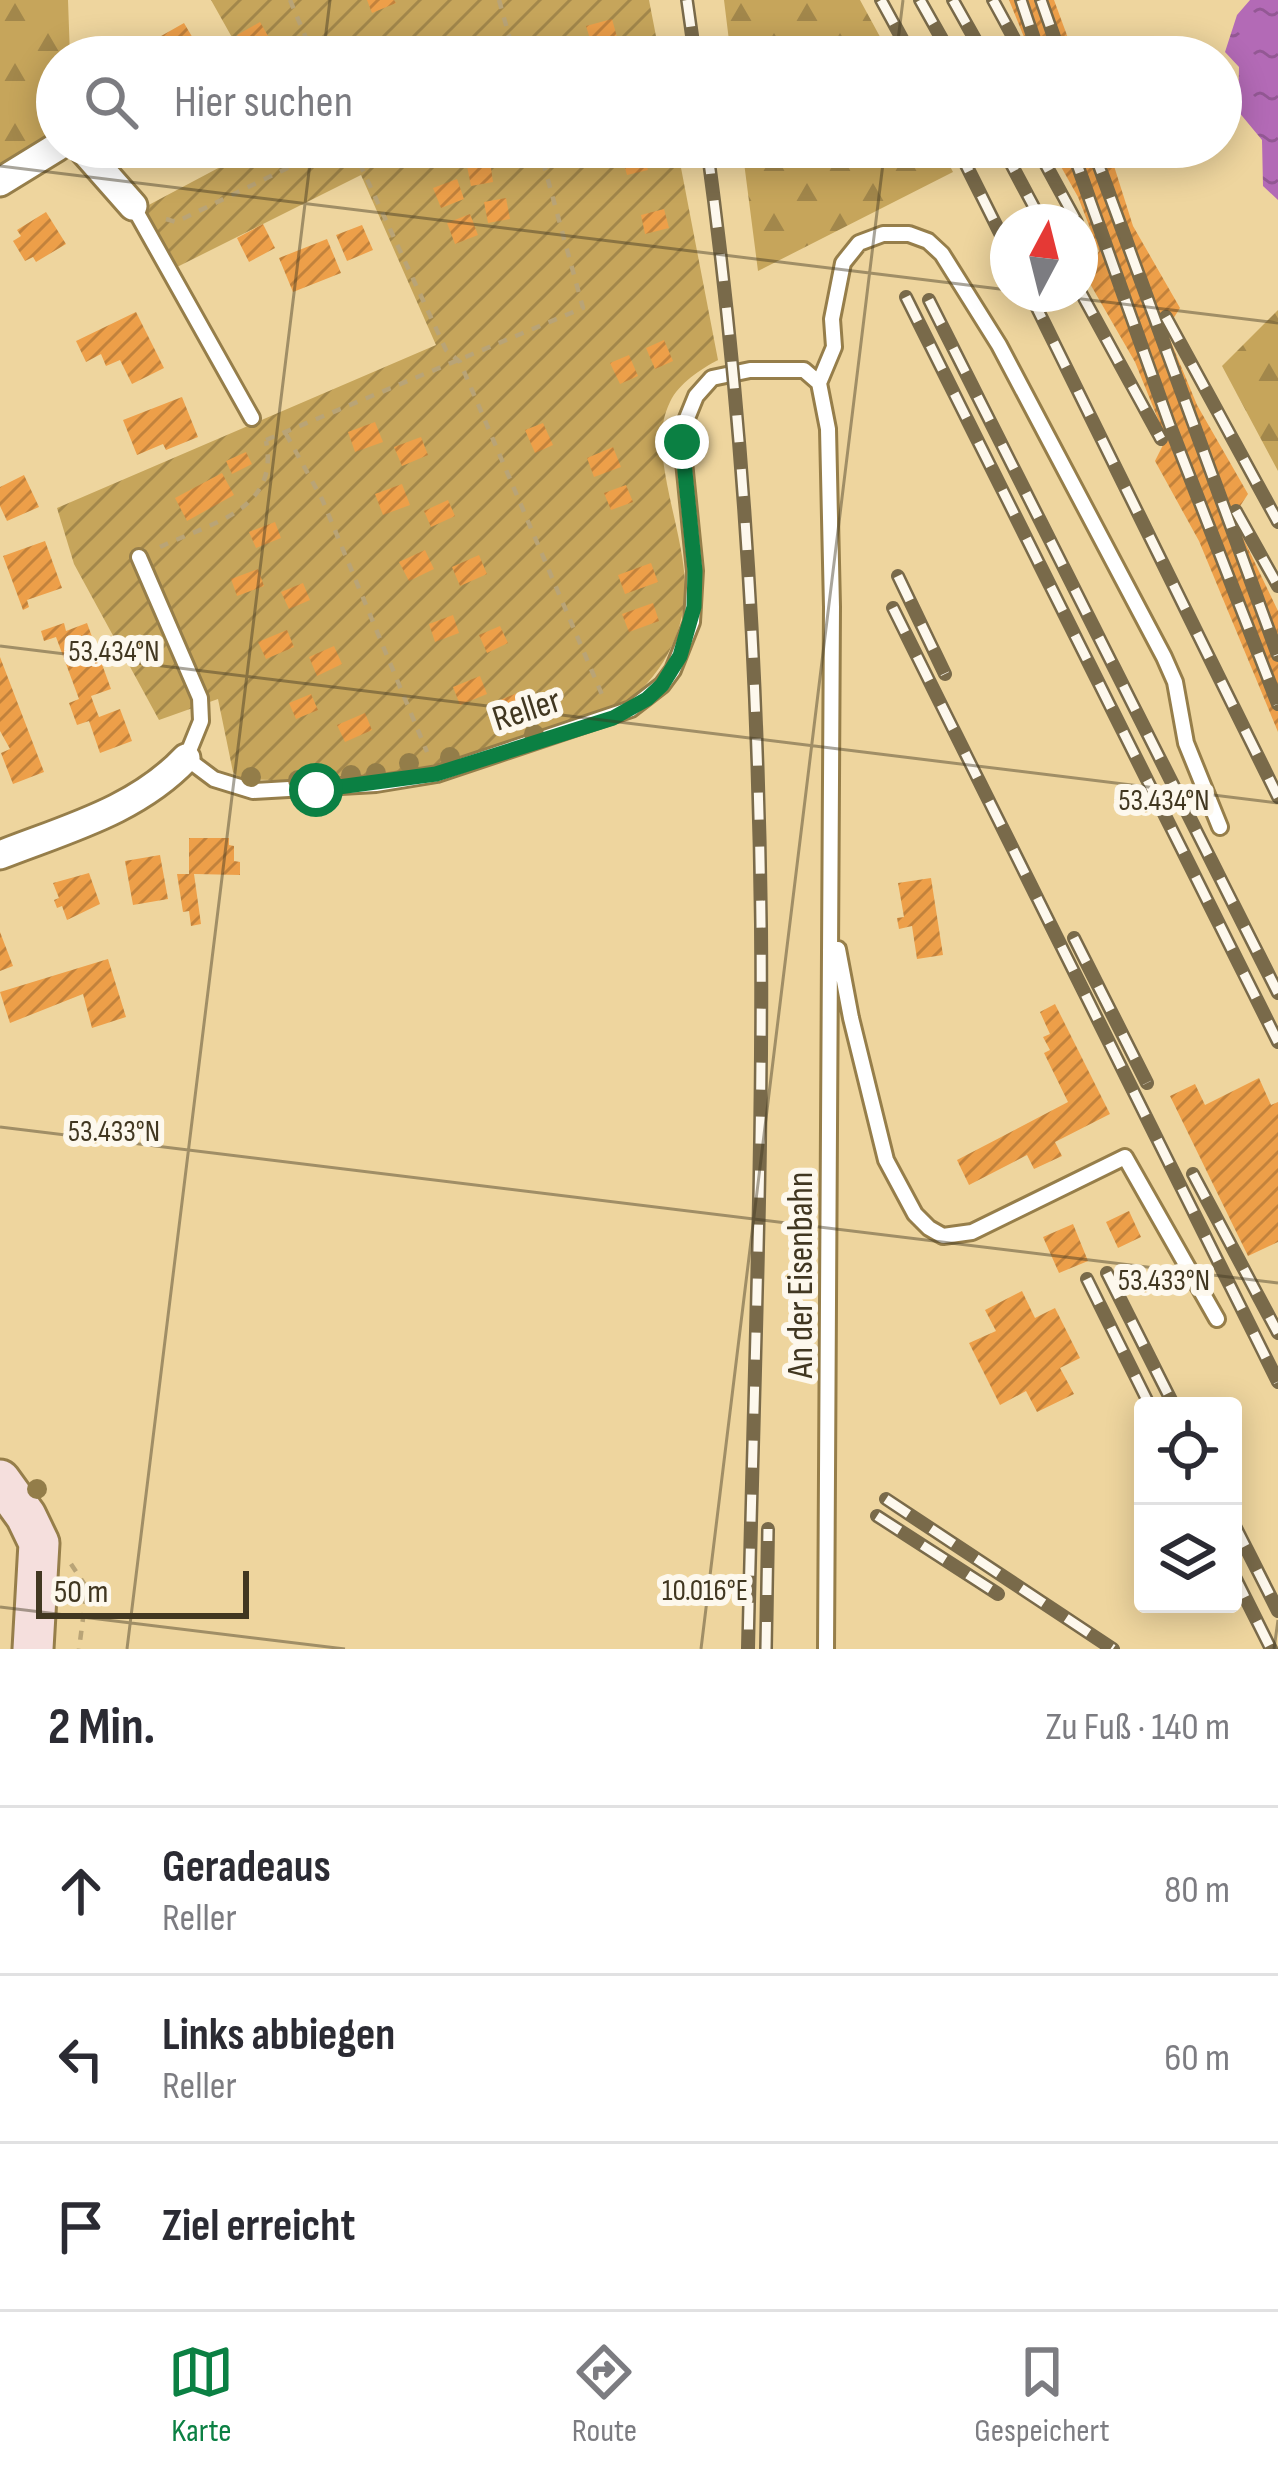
<!DOCTYPE html>
<html lang="de">
<meta charset="utf-8">
<style>
body{margin:0;font-family:"Sofia Sans Condensed",sans-serif;background:#f2f2f3;color:#2b2b33}
.controls{position:absolute;right:36px;bottom:36px;display:grid;overflow:hidden;border-radius:12px;box-shadow:0 6px 30px #0003}
.controls button{width:108px;height:108px;display:grid;place-items:center;padding:0;border:0;border-bottom:3px solid #e1e1e2;background:#fff;color:#2b2b33;font:60px sans-serif}
.compass{position:absolute;left:990px;top:204px;width:108px;height:108px;border-radius:50%;background:#fff;box-shadow:0 6px 30px #0003;rotate:7deg}
.scale{position:absolute;left:36px;bottom:30px;width:213px;box-sizing:border-box;padding-left:12px;border:6px solid #413721;border-top:0;font-size:33px;line-height:42px;white-space:nowrap;color:#413721;-webkit-text-stroke:9px #fdf8ed;paint-order:stroke}
.stop{position:absolute;width:36px;height:36px;margin:-27px;border:9px solid #0b8043;border-radius:50%;background:#fff}
.stop.end{background:#0b8043;border-color:#fff;box-shadow:0 3px 12px #0008}
.list{margin:0;padding:0;list-style:none}
h2{display:flex;justify-content:space-between;align-items:center;height:156px;margin:0;padding:0 48px;font-size:51px}
h2 small{font-size:39px;font-weight:400;color:#7c7c81}
.list li{display:grid;grid-template-columns:78px 1fr auto;gap:36px;align-items:center;box-sizing:border-box;height:168px;padding:0 48px;border-top:3px solid #e1e1e2}
.list b{display:block;font-size:45px;white-space:nowrap}
.list p{margin:0;font-size:39px;white-space:nowrap;color:#7c7c81}
.list em{font-size:39px;font-style:normal;color:#7c7c81}
.icon{flex:none;width:66px;height:66px;fill:none;stroke:currentColor;stroke-width:2;stroke-linecap:round;stroke-linejoin:round}
.map{position:relative;flex:none;width:1278px;height:1649px;overflow:hidden}
.search{position:absolute;background:#fff;box-shadow:0 6px 30px #0003;left:36px;right:36px;top:36px;height:132px;display:flex;align-items:center;gap:30px;box-sizing:border-box;padding:0 42px;border-radius:66px;color:#7c7c81;font-size:45px}
.sheet{height:660px;background:#fff}
nav{display:flex;justify-content:space-around;align-items:center;box-sizing:border-box;height:168px;border-top:3px solid #e1e1e2;background:#fff;font-size:33px;color:#7c7c81}
nav a{display:grid;justify-items:center;gap:6px}
nav .on{color:#0b8043}
.map>svg:first-child{display:block}
.forest{fill:url(#forest-firs)}
.garden{fill:url(#garden-furrows)}
.water{fill:url(#water-ripples)}
.building{fill:url(#building-hatch)}
.lines{fill:none;stroke-linecap:round;stroke-linejoin:round}
.lane-casing{stroke:#967e4a;stroke-width:20}
.street-casing{stroke:#967e4a;stroke-width:33}
.secondary-casing{stroke:#967e4a;stroke-width:45}
.path{stroke:#b9a477;stroke-width:4.5;stroke-dasharray:9 9;stroke-linecap:butt}
.lane{stroke:#fff;stroke-width:14}
.street{stroke:#fff;stroke-width:27}
.secondary{stroke:#f5dfdd;stroke-width:39}
.rail-casing{stroke:#796a4a;stroke-width:14}
.rail{stroke:#fdf8ed;stroke-width:9;stroke-dasharray:27;stroke-linecap:butt}
.tree{fill:#937d49}
.route{stroke:#0b8043;stroke-width:15}
.ticks{fill:none;stroke:#413721;stroke-width:3;stroke-opacity:0.45}
.labels{text-anchor:middle;stroke-width:12;stroke-linejoin:round;paint-order:stroke}
.street-label{font-size:36px;fill:#413721;stroke:#fdf8ed}
.ticks-label{font-size:30px;text-anchor:middle;fill:#413721;stroke:#fdf8ed;stroke-width:12;stroke-linejoin:round;paint-order:stroke}
</style>
<div class="map">
<svg width="1278" height="1649" viewBox="0 0 1278 1649">
<defs>
<pattern id="forest-firs" width="22" height="20" patternUnits="userSpaceOnUse" patternTransform="scale(3)"><rect width="22" height="20" fill="#c6a55b"/><path d="M5 1l3.5 6h-7zM16 11l3.5 6h-7z" fill="#a2874b"/></pattern>
<pattern id="garden-furrows" width="10" height="10" patternUnits="userSpaceOnUse" patternTransform="scale(3)"><rect width="10" height="10" fill="#c6a55b"/><path d="M-1 1l2-2M0 10L10 0M9 11l2-2" fill="none" stroke="#a2874b"/></pattern>
<pattern id="water-ripples" width="26" height="14" patternUnits="userSpaceOnUse" patternTransform="scale(3)"><rect width="26" height="14" fill="#b36ab6"/><path d="M2 4q2-2 4 0t4 0M15 11q2-2 4 0t4 0" fill="none" stroke="#935894"/></pattern>
<pattern id="building-hatch" width="6" height="6" patternUnits="userSpaceOnUse" patternTransform="scale(3)"><rect width="6" height="6" fill="#ed9f49"/><path d="M-1 1l2-2M0 6l6-6M5 7l2-2" fill="none" stroke="#c2823c"/></pattern>
</defs>
<rect width="100%" height="100%" fill="#eed59e"/>
<!-- forest -->
<path class="forest" d="M0,0H68L70,57H57V147L0,182Z
M724,0H860L891,57H731Z
M742,147H940L953,172L758,271Z
M1278,310V471L1222,366Z"/>
<!-- garden -->
<path class="garden" d="M211,0H649L660,57H243Z
M258,147H677L718,360C701,369 679,383 670,402C657,429 662,456 667,484C673,516 684,552 685,585C686,639 654,689 608,714C552,731 494,754 437,766C371,780 306,782 240,779L233,772L218,699L159,720L74,564L57,508L436,345L361,175L175,268L143,208Z"/>
<!-- water -->
<path class="water" d="M1250,0H1278V200L1263,186L1262,140L1238,111L1239,67L1225,52L1237,15Z"/>
<!-- building -->
<path class="building" d="M367,0H394L396,3L372,13Z
M1009,0H1054L1075,57H1032Z
M612,19L617,37L592,45L586,26Z
M260,22L271,41L248,54L237,35Z
M184,23L204,57H145L140,48Z
M452,44L456,57H428L426,50Z
M214,147H254L222,164Z
M1050,147H1108L1133,226L1180,308L1166,330L1197,405L1248,494L1233,517L1278,611V732L1199,541L1155,461L1166,439L1135,362L1085,275L1099,251L1078,197Z
M642,148L648,170L627,175L621,154Z
M490,161L493,182L471,186L467,166Z
M457,179L464,199L441,208L433,188Z
M506,198L510,219L488,223L484,202Z
M664,209L669,228L645,234L641,215Z
M46,212L66,244L36,262L33,257L25,261L13,241L21,236L17,230Z
M470,214L478,235L455,244L447,223Z
M263,224L275,248L249,262L237,238Z
M362,225L373,250L347,261L336,235Z
M327,239L341,273L293,292L279,258Z
M136,312L164,368L132,384L120,360L106,366L101,354L86,362L76,341Z
M664,340L673,361L655,369L646,348Z
M629,355L638,376L620,384L610,363Z
M182,397L198,437L166,450L163,444L137,455L123,420Z
M375,422L383,442L355,452L348,432Z
M543,423L553,445L535,453L525,430Z
M421,437L428,455L402,466L394,447Z
M613,447L621,467L594,477L587,458Z
M246,452L252,464L232,474L226,461Z
M222,473L234,495L187,521L175,498Z
M24,475L39,507L7,521L0,506V487Z
M402,484L410,505L383,515L375,494Z
M626,485L633,502L611,510L604,493Z
M448,500L455,516L431,527L424,511Z
M275,522L281,538L256,548L249,532Z
M45,541L62,588L27,600L29,607L23,610L3,556Z
M425,550L434,569L409,581L399,562Z
M479,555L487,574L460,586L452,567Z
M651,563L658,582L625,594L618,575Z
M258,569L264,586L237,596L231,579Z
M303,583L310,600L289,609L281,592Z
M653,603L659,621L629,632L622,614Z
M453,615L459,633L435,642L429,624Z
M64,623L66,631L87,623L111,689L91,696L95,707L99,717L120,709L132,741L100,753L89,721L77,725L69,703L79,699L56,637L44,641L41,631Z
M500,626L508,643L487,653L479,635Z
M287,630L294,647L266,659L258,642Z
M334,646L342,664L317,676L309,657Z
M0,657L44,772L13,784L1,753L10,749L0,731Z
M480,676L487,694L460,705L453,687Z
M525,690L532,706L507,717L500,700Z
M311,694L318,710L296,719L289,703Z
M365,713L372,730L345,742L337,725Z
M189,838H229V845L234,846V861L240,862V875L194,874L201,924L191,926L189,911L183,912L177,874H189Z
M160,855L168,899L133,905L125,861Z
M89,873L100,904L67,920L62,906L57,908L54,900L59,898L53,883Z
M931,878L943,955L917,959L912,926L899,929L897,918L904,917L898,883Z
M0,932L13,966L0,971Z
M108,959L126,1017L92,1028L83,994L10,1023L0,992Z
M1055,1004L1110,1114L1055,1142L1062,1156L1034,1169L1027,1155L969,1185L957,1160L1068,1102L1044,1053L1050,1050L1043,1037L1050,1034L1040,1012Z
M1259,1078L1271,1105L1278,1102V1242L1248,1256L1170,1096L1195,1084L1205,1105Z
M1129,1211L1141,1237L1118,1248L1106,1222Z
M1073,1224L1088,1261L1059,1273L1043,1237Z
M1022,1291L1035,1318L1055,1308L1080,1358L1060,1368L1074,1394L1037,1412L1026,1391L1000,1405L969,1343L996,1331L985,1310Z"/>
<g class="lines">
<!-- lane casing -->
<g class="lane-casing">
<path id="lane" d="M91,153L140,157L173,147
M133,206L252,418
M819,383L834,347L832,319L843,263L859,243L883,234H909L928,241L942,254L999,345L1164,657L1175,682L1186,743L1220,827
M139,557L200,698L201,721L186,758L214,779L253,791L376,784L437,774L631,709L662,685L673,670L692,622L695,571L682,442L685,423L696,396L712,378L750,370H804L819,383L828,429L832,607L826,1649
M838,949L851,1018L886,1160L915,1214L929,1228L943,1236L972,1232L1125,1157L1217,1319"/>
</g>
<!-- street casing -->
<g class="street-casing">
<path id="street" d="M81,147L133,206
M0,182L57,147
M0,855C66,829 136,811 186,758"/>
</g>
<!-- secondary casing -->
<g class="secondary-casing">
<path id="secondary" d="M0,1480L26,1516L39,1543L33,1649"/>
</g>
<!-- path -->
<path class="path" d="M290,0L314,57
M499,0L515,57
M352,147L446,350L460,362L603,697
M166,219L176,222L331,147
M286,434L322,499L427,752
M266,440L583,308L539,147
M160,547C210,523 280,511 266,441
M71,1564L87,1588L79,1649"/>
<!-- lane -->
<use href="#lane" class="lane"/>
<!-- street -->
<use href="#street" class="street"/>
<!-- secondary -->
<use href="#secondary" class="secondary"/>
<!-- rail casing -->
<g class="rail-casing">
<path id="rail" d="M687,0L695,57
M881,0L912,57
M920,0L952,57
M953,0L985,57
M993,0L1024,57
M1021,0L1040,57
M1041,0L1061,57
M707,147C742,404 758,665 761,924C763,1166 753,1408 748,1649
M957,147L1008,249
M1002,147L1042,222
M1036,147L1077,222
M1071,147L1170,426L1278,704
M1092,147L1278,655
M1080,291L1161,439
M1030,294L1278,797
M906,297L1278,1042
M929,300L1278,993
M1166,317L1278,522
M1236,511L1278,586
M898,576L945,674
M893,608L1278,1382
M1074,938L1147,1083
M1193,1174L1278,1333
M1107,1273L1174,1406
M1087,1279L1150,1406
M886,1499L1113,1649
M877,1516L998,1594
M1233,1522L1278,1611
M1233,1573L1271,1649
M766,1649L768,1529"/>
</g>
<!-- rail -->
<use href="#rail" class="rail"/>
</g>
<!-- trees -->
<g class="tree">
<circle cx="534" cy="734" r="10"/>
<circle cx="450" cy="757" r="10"/>
<circle cx="409" cy="763" r="10"/>
<circle cx="376" cy="773" r="10"/>
<circle cx="351" cy="775" r="10"/>
<circle cx="251" cy="777" r="10"/>
<circle cx="298" cy="780" r="10"/>
<circle cx="37" cy="1489" r="10"/>
</g>
<g class="lines">
<!-- route -->
<path class="route" d="M316,790L436,774L613,718L647,699L662,685L680,656L694,607L695,571L682,442"/>
</g>
<!-- ticks -->
<path class="ticks" d="M323,57L330,0M896,57L903,0M0,166L1008,290M1041,294L1278,323M0,646L1278,803M0,1127L1278,1283M0,1607L345,1649M127,1649L312,147M701,1649L885,147M1274,1649L1278,1620"/>
<g class="labels">
<!-- street labels -->
<g class="street-label">
<text transform="translate(526 708) rotate(-18)" y="13">Reller</text>
<text transform="translate(799 1275) rotate(-90)" y="13">An der Eisenbahn</text>
</g>
</g>
<g class="ticks-label">
<text x="114" y="661">53.434°N</text>
<text x="1164" y="810">53.434°N</text>
<text x="114" y="1141">53.433°N</text>
<text x="1164" y="1290">53.433°N</text>
<text x="705" y="1600">10.016°E</text>
</g>
</svg>
<div class="controls">
<button><svg class="icon" aria-label="locate" viewBox="0 0 24 24"><circle cx="12" cy="12" r="6"/><path d="M12 2v4M12 18v4M2 12h4M18 12h4"/></svg></button>
<button><svg class="icon" aria-label="layers" viewBox="0 0 24 24"><path d="M12 4l9 5-9 5-9-5zM3 14l9 5 9-5"/></svg></button>
</div>
<svg class="compass" viewBox="-18 -18 36 36"><path d="M0-13l5 13h-10z" fill="#e53935"/><path d="M0 13l5-13h-10z" fill="#7c7c81"/></svg>
<div class="scale">50 m</div>
<div class="stop" style="left:316px;top:790px"></div>
<div class="stop end" style="left:682px;top:442px"></div>
<div class="search"><svg class="icon" aria-label="search" viewBox="0 0 24 24"><circle cx="10" cy="10" r="6"/><path d="M15 15l6 6"/></svg>Hier suchen</div>
</div>
<section class="sheet">
<h2>2 Min.<small>Zu Fuß · 140 m</small></h2>
<ul class="list">
<li><svg class="icon" aria-label="ahead" viewBox="0 0 24 24"><path d="M12 20V5M6 11l6-6 6 6"/></svg><div><b>Geradeaus</b><p>Reller</p></div><em>80 m</em></li>
<li><svg class="icon" aria-label="left" viewBox="0 0 24 24"><path d="M17 20v-9H6M10 6l-5 5 5 5"/></svg><div><b>Links abbiegen</b><p>Reller</p></div><em>60 m</em></li>
<li><svg class="icon" aria-label="arrive" viewBox="0 0 24 24"><path d="M6 21V4h12l-3 4 3 4H6"/></svg><div><b>Ziel erreicht</b></div></li>
</ul>
</section>
<nav>
<a class="on"><svg class="icon" aria-label="map" viewBox="0 0 24 24"><path d="M3 6l6-2 6 2 6-2v14l-6 2-6-2-6 2zM9 4v14M15 6v14"/></svg>Karte</a>
<a><svg class="icon" aria-label="directions" viewBox="0 0 24 24"><path d="M12 3l9 9-9 9-9-9zM9 14v-3h6M13 9l2 2-2 2"/></svg>Route</a>
<a><svg class="icon" aria-label="saved" viewBox="0 0 24 24"><path d="M7 4h10v16l-5-4-5 4z"/></svg>Gespeichert</a>
</nav>
